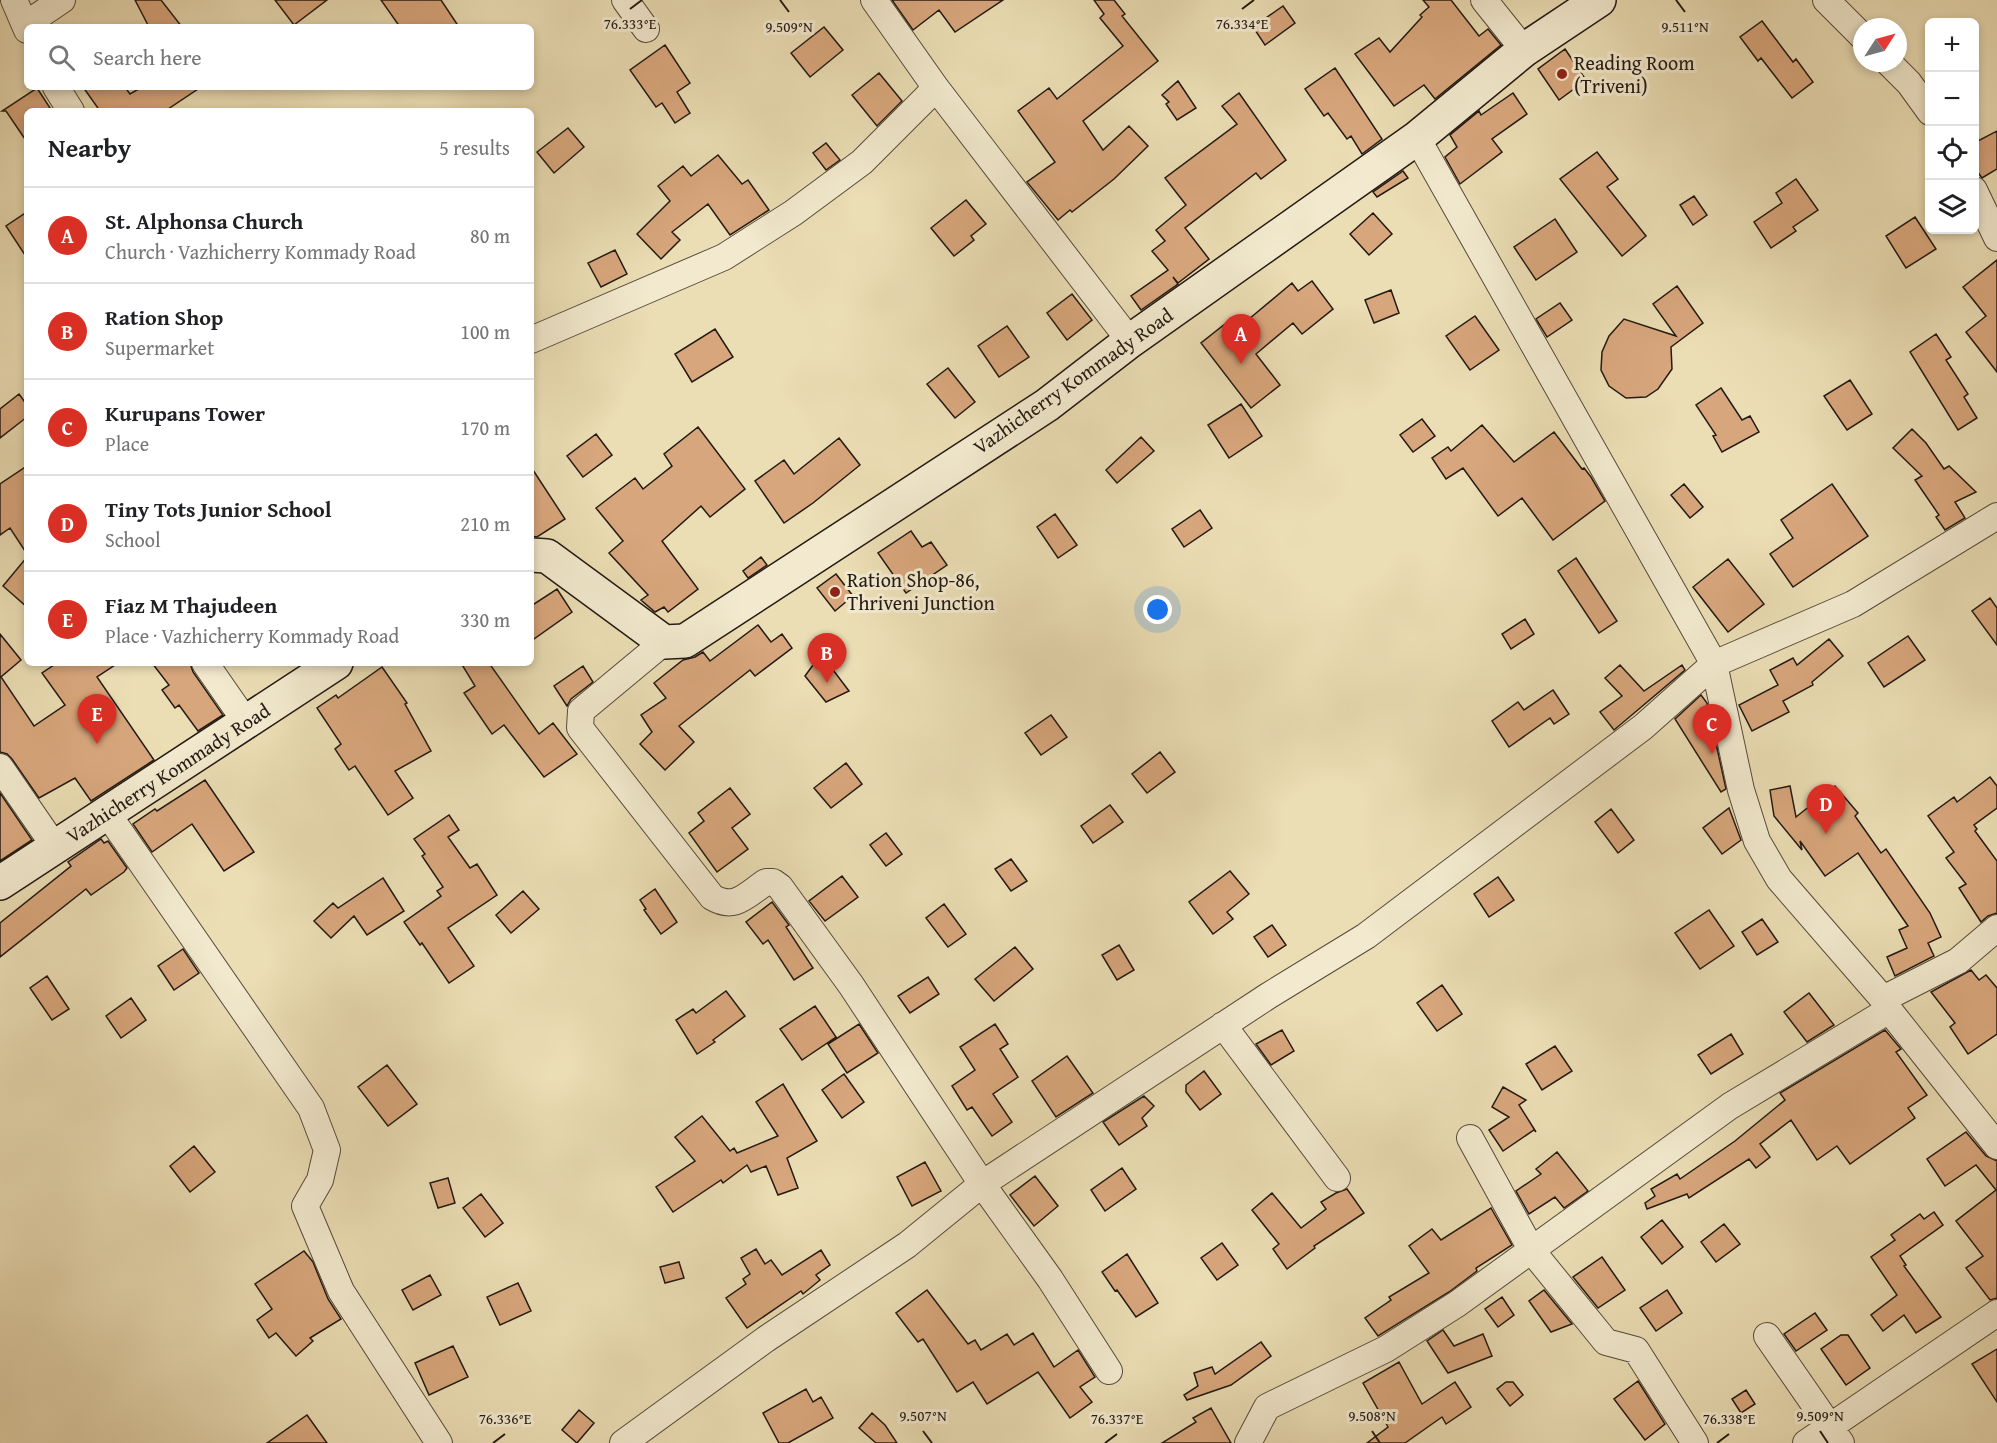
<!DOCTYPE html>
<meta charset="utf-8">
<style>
body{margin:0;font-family:"Gentium Book Plus",serif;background:#f2f2f2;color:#202124}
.controls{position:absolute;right:18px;top:18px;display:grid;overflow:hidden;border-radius:9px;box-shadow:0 3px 9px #0003}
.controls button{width:54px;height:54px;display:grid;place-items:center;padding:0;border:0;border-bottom:2px solid #e0e0e0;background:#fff;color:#202124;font:30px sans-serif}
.compass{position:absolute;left:1853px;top:18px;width:54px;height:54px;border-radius:50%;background:#fff;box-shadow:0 3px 9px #0003;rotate:54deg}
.you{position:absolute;left:1158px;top:610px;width:21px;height:21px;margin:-15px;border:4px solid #fff;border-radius:50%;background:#1a73e8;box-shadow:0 0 0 9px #1a73e833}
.badge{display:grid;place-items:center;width:39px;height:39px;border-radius:50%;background:#d93025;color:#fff;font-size:20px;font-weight:700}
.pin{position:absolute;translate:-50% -50px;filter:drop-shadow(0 2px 3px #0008)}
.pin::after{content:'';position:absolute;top:32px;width:21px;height:18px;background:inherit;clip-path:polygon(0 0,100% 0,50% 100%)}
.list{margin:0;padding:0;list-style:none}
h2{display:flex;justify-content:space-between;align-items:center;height:78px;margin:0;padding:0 24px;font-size:26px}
h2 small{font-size:20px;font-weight:400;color:#757577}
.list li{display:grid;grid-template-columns:39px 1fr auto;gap:18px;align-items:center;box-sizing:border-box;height:96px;padding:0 24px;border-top:2px solid #e0e0e0}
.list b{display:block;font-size:22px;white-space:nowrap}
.list p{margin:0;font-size:20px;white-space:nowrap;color:#757577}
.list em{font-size:20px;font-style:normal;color:#757577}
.icon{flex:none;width:33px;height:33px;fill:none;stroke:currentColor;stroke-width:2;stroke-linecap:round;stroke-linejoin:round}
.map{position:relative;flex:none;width:1997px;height:1443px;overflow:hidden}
.search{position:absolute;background:#fff;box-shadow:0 3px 9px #0003;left:24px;top:24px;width:510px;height:66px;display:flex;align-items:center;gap:15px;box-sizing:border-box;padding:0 21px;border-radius:9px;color:#757577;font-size:22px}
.panel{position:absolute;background:#fff;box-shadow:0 3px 9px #0003;left:24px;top:108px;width:510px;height:558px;border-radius:9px}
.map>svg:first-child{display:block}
.building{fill:#d8a67c;stroke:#231a12;stroke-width:1.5}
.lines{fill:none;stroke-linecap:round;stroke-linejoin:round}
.minor-casing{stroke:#554b3a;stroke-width:28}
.secondary-casing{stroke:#231a12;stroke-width:36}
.minor{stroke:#f2e9ce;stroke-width:26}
.secondary{stroke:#f2e9ce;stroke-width:33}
.ticks{fill:none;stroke:#231a12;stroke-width:2}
.poi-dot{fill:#8f2418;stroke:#f2e9ce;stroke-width:2}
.labels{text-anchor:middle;stroke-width:6;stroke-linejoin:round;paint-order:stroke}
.poi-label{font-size:20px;fill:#231a12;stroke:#f2e9ce;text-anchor:start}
.street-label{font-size:20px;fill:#231a12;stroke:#f2e9ce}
.ticks-label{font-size:15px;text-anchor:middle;fill:#231a12;stroke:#f2e9ce;stroke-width:6;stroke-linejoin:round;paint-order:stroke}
</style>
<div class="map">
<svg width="1997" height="1443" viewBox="0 0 1997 1443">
<rect width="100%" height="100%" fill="#ebddb4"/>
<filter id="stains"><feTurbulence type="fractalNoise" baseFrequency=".00333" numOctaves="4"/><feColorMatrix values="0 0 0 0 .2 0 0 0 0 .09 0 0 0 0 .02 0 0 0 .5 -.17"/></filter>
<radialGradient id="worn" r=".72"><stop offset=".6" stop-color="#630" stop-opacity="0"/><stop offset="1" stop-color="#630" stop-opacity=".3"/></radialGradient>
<!-- building -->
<path class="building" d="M135,0H161L182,27H149Z
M275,0H327L294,25Z
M381,0H441L459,27H400Z
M892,0H1003L955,32L939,10L913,30Z
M1094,0H1114L1125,14L1122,16L1158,61L1083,121L1103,150L1129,126L1148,146L1114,179L1072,212L1070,210L1058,220L1027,182L1055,162L1018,111L1049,88L1057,99L1123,46L1100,18L1104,14Z
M1423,0H1451L1479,36L1488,29L1501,45L1435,99L1424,85L1394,106L1355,54L1379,38L1390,52L1422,17L1420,15L1429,7Z
M1283,6L1295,23L1265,45L1253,27Z
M1762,21L1793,62L1796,59L1813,82L1792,98L1761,58L1758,61L1740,37Z
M824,27L843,50L810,77L791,53Z
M665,45L690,83L677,92L690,113L675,123L662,103L656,107L630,70Z
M1565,49L1586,80L1559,100L1538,69Z
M1335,68L1382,139L1362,154L1351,136L1347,139L1328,113L1324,116L1305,89Z
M879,73L902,101L877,126L852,95Z
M1178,81L1196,108L1177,120L1166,104L1169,102L1162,95Z
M83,87H125L130,94L142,87H201L165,111H100Z
M37,88L52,111H27V142L6,111H2Z
M1239,93L1286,160L1261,179L1256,173L1185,228L1209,259L1178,283L1173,277L1178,284L1141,310L1131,296L1168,270L1152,251L1165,241L1156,230L1186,205L1165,178L1237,124L1222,106Z
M1513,93L1527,114L1492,139L1502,152L1460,184L1445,157L1457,147L1450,135L1479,111L1481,115Z
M568,128L584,147L554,173L537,152Z
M1997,131V169L1982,178L1974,167V143Z
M826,143L840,160L826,170L813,153Z
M1597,152L1618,179L1607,187L1646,236L1622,256L1560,179Z
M718,155L742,184L748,180L769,210L730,235L708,204L672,232L680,240L661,259L637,234L670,201L658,186L683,166L691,176Z
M1403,171L1408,178L1377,197L1373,192Z
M1796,179L1818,210L1793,227L1796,231L1771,248L1754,222L1782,203L1776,193Z
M1694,196L1707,215L1693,225L1680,205Z
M966,200L986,224L971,236L974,240L954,256L931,228Z
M27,212V258L6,226Z
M1373,213L1392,234L1369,255L1350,234Z
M1915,217L1936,249L1906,268L1886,236Z
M1555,219L1577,252L1536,280L1514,247Z
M615,250L627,274L601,287L588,263Z
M1997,260V372L1966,332L1986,316L1963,287Z
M1312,281L1333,309L1302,334L1293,323L1256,354L1280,385L1251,408L1201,343L1230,320L1237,329L1292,283L1298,291Z
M1677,286L1703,323L1671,347L1672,369L1658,389L1646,397L1626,398L1609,386L1601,370L1602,352L1609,336L1624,319L1676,336L1653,304Z
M1391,290L1399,313L1374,323L1365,300Z
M1072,294L1092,320L1067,340L1047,313Z
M1560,303L1572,320L1547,337L1536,319Z
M1475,316L1499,350L1470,370L1446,336Z
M1007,326L1029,357L999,377L978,346Z
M715,329L733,357L692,382L675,354Z
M1936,334L1951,357L1946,360L1968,394L1964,397L1977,418L1958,430L1910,352Z
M948,368L975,402L955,418L927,384Z
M1850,380L1872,414L1847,430L1824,396Z
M1721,388L1742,420L1750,416L1759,432L1722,452L1713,436L1716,435L1696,405Z
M19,394L27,405V417L0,438V409Z
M1241,404L1262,436L1229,458L1208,425Z
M1422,419L1435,436L1413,452L1400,435Z
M1482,425L1514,462L1554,432L1582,469L1584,468L1591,477L1605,501L1553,540L1522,498L1498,516L1463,468L1446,479L1432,458L1448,447L1451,451Z
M698,427L745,489L710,517L701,506L662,541L698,589L668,612L664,607L655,612L641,600L648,595L609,553L623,541L596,508L635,478L643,489L672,466L664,454Z
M1912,429L1926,443L1944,469L1949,466L1976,492L1955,502L1965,518L1945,530L1936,517L1939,515L1915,480L1922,476L1893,448Z
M596,434L612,455L583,477L567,456Z
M1141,437L1154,451L1117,483L1106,470Z
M839,438L860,465L813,503L784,523L755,481L784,460L794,474Z
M27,466V554L10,528L0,535V484Z
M531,467L565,519L537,537L531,536Z
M1684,484L1703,507L1690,518L1671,495Z
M1832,484L1868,536L1793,587L1770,554L1793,538L1781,520Z
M1200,510L1212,528L1184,547L1172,529Z
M1055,514L1077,545L1058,558L1037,527Z
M911,531L922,547L931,542L947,565L906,593L878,553Z
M27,557V607L3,586Z
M761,557L767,565L748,578L743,571Z
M1576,558L1617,621L1599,633L1558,571Z
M1728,559L1764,604L1728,632L1693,587Z
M836,574L853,596L835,611L817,588Z
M557,589L572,612L531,641V606Z
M1990,598L1997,608V645L1972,611Z
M1525,619L1534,634L1511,649L1502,634Z
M758,625L771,642L782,634L792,648L755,676L750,670L679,726L694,742L665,770L640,744L652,732L641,715L666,698L654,683L683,660L695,657L703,652L710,661Z
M0,634L21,660L1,677L34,726L65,705L42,673L57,663H118L97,677L154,760L91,801L75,778L39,798L12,759L7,754L0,752Z
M1908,636L1925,660L1884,687L1868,663Z
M1829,639L1843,656L1812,682L1813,685L1783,701L1789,712L1752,731L1739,705L1778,685L1770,670L1793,658L1797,665Z
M821,654L849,691L826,702L805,676Z
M152,663H190L193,672L223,715L198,731L179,705L175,708L162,690L169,685Z
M461,663H489L539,734L553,723L577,754L544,777L504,725L492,734L464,693L475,686Z
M1620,665L1644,691L1682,665L1685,670L1614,730L1600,712L1622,696L1605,678Z
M583,666L593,682L571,699L567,706L554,686Z
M382,667L407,703L405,704L431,751L395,771L413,798L388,815L355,766L349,770L335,749L341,744L317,708L336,695L338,698Z
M1553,690L1569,714L1554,724L1550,718L1509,747L1492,721L1518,702L1524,710Z
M1701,695L1707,703L1726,789L1721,792L1675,719Z
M1051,715L1067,737L1041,755L1025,733Z
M1160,752L1175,772L1147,793L1132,774Z
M846,763L862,784L831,808L814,788Z
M1990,777L1997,786V808L1974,825L1977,829L1975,831L1997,861V913L1988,916L1981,922L1959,888L1966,884L1946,858L1954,852L1928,816L1954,797L1957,802Z
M205,780L254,852L224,871L192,824L152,852L133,824L155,809L157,811Z
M1790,786L1796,817L1835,786L1858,813L1855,816L1881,853L1886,849L1930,913L1941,937L1928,943L1934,956L1895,976L1887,957L1907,948L1899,930L1908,926L1858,853L1825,876L1800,841L1802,850L1774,816L1770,790Z
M730,788L750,814L732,828L748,849L717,872L689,833L704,821L698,813Z
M0,793L32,840L0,861Z
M1110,805L1123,822L1093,843L1081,826Z
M1729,808L1741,840L1722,854L1703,828Z
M1611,809L1634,840L1618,853L1595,822Z
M449,815L459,830L448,837L470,868L477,864L497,895L448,928L474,966L449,983L422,943L420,945L404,922L441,896L437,891L443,887L422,856L425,854L414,839Z
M886,833L902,854L886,866L870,845Z
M101,839L104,843L108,841L127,868L124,872L91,895L86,889L0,957V923L71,866L68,862Z
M1011,859L1027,881L1011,891L995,869Z
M1230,871L1249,894L1227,912L1233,919L1213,934L1189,902Z
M842,876L858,897L825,921L809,901Z
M1498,877L1514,900L1489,917L1474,894Z
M383,878L404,911L367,935L354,916L331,938L314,921L333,903L338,908Z
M655,889L677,922L661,934L644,910L646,909L640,900Z
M523,891L539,909L511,933L496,915Z
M772,902L789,925L786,927L813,968L794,980L768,940L763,944L746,922Z
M944,904L966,934L948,947L926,918Z
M1709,910L1734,946L1700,969L1675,933Z
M1762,919L1778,942L1757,955L1742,932Z
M1272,925L1286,945L1268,957L1254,937Z
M1119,945L1134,970L1117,980L1102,955Z
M1015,947L1033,969L994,1001L975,979Z
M183,949L199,973L174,990L158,966Z
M1971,970L1979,980L1986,975L1997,988V1034L1968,1054L1950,1027L1955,1023L1931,992Z
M47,976L69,1009L52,1020L30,988Z
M928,977L939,994L910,1013L898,996Z
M1442,985L1462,1014L1437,1031L1417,1003Z
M726,991L745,1016L713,1040L715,1042L697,1054L676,1020L693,1009L696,1013Z
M1809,993L1834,1025L1807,1042L1784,1012Z
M131,998L146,1020L121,1038L106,1016Z
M815,1006L836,1037L802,1060L780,1029Z
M859,1024L878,1053L847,1073L828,1044Z
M995,1024L1008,1044L1000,1049L1018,1077L993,1094L1012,1122L992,1136L972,1107L967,1110L952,1086L975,1070L960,1047Z
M1282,1030L1294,1051L1271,1065L1256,1044Z
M1885,1030L1901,1049L1896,1052L1927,1095L1908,1108L1915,1118L1850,1164L1837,1146L1817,1160L1791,1120L1760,1144L1770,1157L1756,1168L1749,1159L1689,1198L1687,1194L1647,1209L1645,1203L1655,1196L1651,1189L1677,1174L1680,1179L1735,1141L1785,1100L1780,1093Z
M1731,1034L1743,1054L1711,1074L1698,1055Z
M1555,1046L1572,1071L1542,1090L1526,1064Z
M1067,1056L1093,1093L1056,1117L1032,1081Z
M387,1065L417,1104L388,1126L358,1087Z
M1204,1071L1221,1094L1200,1110L1186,1092V1085Z
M844,1074L864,1102L842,1118L822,1090Z
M783,1084L817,1141L787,1158L798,1188L778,1195L766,1166L751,1172L747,1165L723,1183L721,1180L673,1212L656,1187L695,1161L675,1137L702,1116L730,1151L734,1148L737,1153L778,1136L756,1102Z
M1503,1087L1526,1100L1519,1105L1536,1132L1534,1130L1503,1151L1489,1130L1509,1117L1492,1107Z
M1144,1096L1154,1106L1142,1118L1147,1126L1119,1145L1103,1122Z
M1966,1132L1986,1156L1997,1161V1298L1990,1300L1966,1268L1983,1256L1956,1221L1996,1190L1976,1165L1945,1186L1927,1159Z
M194,1146L215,1172L190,1192L170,1166Z
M1557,1152L1588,1191L1564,1208L1555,1197L1529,1214L1516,1191L1541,1174L1536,1169Z
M925,1162L941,1191L912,1206L897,1177Z
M1122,1168L1136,1189L1105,1211L1091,1190Z
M1035,1176L1058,1206L1034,1226L1010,1195Z
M448,1178L455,1203L438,1208L430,1183Z
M1347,1189L1364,1213L1314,1246L1315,1248L1287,1269L1273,1249L1279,1244L1252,1210L1272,1193L1301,1228L1326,1209L1321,1202L1336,1193Z
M481,1194L503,1223L485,1237L463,1208Z
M1491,1208L1512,1245L1476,1268L1477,1271L1449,1292L1378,1336L1365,1318L1391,1300L1389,1297L1429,1273L1409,1246L1432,1229L1441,1240Z
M1934,1212L1943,1225L1900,1256L1906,1265L1904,1266L1941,1317L1916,1333L1904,1315L1883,1331L1871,1315L1897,1295L1871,1257L1895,1240L1891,1235L1920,1214L1924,1219Z
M1662,1220L1683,1247L1662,1264L1641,1237Z
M1724,1224L1740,1244L1716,1262L1701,1242Z
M1222,1243L1238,1265L1217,1280L1201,1258Z
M756,1249L765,1264L771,1260L782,1275L821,1250L830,1265L816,1275L820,1280L803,1294L801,1291L747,1328L726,1298L746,1284L743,1279L750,1274L741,1258Z
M304,1251L313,1262L328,1299L341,1319L310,1338L313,1341L296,1356L276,1333L269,1338L257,1320L272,1309L255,1284Z
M1127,1254L1158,1303L1136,1317L1117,1290L1115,1291L1102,1272Z
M1602,1257L1625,1290L1598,1308L1573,1277Z
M679,1262L684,1278L665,1283L660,1267Z
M430,1275L441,1295L413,1310L402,1290Z
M518,1283L531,1311L500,1325L487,1297Z
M927,1290L968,1344L975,1340L981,1350L1007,1334L1014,1345L1033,1333L1054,1367L1078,1350L1095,1377L1080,1387L1092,1402L1070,1418L1038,1372L987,1404L973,1382L957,1392L923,1339L918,1342L896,1313Z
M1544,1290L1572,1324L1551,1332L1529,1301Z
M1667,1290L1682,1313L1656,1331L1640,1308Z
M1502,1297L1514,1315L1498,1327L1485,1309Z
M1815,1313L1827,1330L1796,1351L1784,1334Z
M1443,1330L1454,1346L1483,1334L1492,1356L1448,1373L1427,1341Z
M1841,1335H1848L1870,1368L1846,1385L1821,1349Z
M1261,1342L1271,1356L1231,1385L1187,1400L1184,1395L1198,1386L1194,1373L1212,1367L1215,1374Z
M453,1346L468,1377L429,1395L415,1363Z
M1997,1349V1402L1972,1364Z
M1399,1362L1422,1404L1455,1382L1471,1407L1446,1424L1442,1417L1405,1443H1367L1388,1427L1363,1383Z
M1638,1381L1665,1424L1645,1440L1614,1399Z
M1506,1382H1513L1523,1395L1510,1406L1497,1389Z
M806,1389L813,1402L821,1397L833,1418L788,1443H779L763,1413Z
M1746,1390L1755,1404L1741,1413L1732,1399Z
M1211,1408L1231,1443H1162L1196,1422L1193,1418Z
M579,1410L594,1423L577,1443L562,1430Z
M872,1413L885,1425L897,1443H876L859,1428Z
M307,1415L327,1443H267Z"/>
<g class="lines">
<!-- minor casing -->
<g class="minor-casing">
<path id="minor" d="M14,0L27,30
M625,0L646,29
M874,0L936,88L1130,341
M1484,0L1524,50
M1826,0L1862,36
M25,25L62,0
M1889,63L1909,83L1930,112
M56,87L71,111
M1417,138L1714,664L1741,790L1757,841L1779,879L1883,999L1889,1010L1997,1146
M1974,190L1997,238
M531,340L724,257L793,213L862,162L936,88
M664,642L581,711L580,728L712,897C735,911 746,895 766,882H773L780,887L851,985L982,1184L1050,1279L1109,1371
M205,663L246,722
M0,767L55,847
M107,813L311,1108L327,1150L320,1180L305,1206L341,1291L439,1443
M1883,999L1958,961L1997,928
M1223,1025L1337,1178
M1470,1138L1532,1251L1606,1342L1636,1350L1695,1443
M1767,1336L1841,1443
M623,1443L766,1339L907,1245L982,1184L1268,996L1366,936L1643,727L1714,664L1853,604L1997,516
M1248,1443L1267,1407L1386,1349L1457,1304L1730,1106L1889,1010
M1806,1443L1997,1313"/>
</g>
<!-- secondary casing -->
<g class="secondary-casing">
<path id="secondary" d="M531,555L547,556L664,642L685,641L1047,405L1130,341L1417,138L1524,50L1599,0
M0,883L336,663"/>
</g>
<!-- minor -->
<use href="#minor" class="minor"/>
<!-- secondary -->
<use href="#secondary" class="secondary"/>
</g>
<!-- ticks -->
<path class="ticks" d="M780,0L789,12M1676,0L1685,12M630,9L642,0M1242,9L1254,0M923,1431L932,1443M1372,1431L1380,1443M1820,1431L1828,1443M493,1443L505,1434M1105,1443L1117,1434M1717,1443L1729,1434"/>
<!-- markers -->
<g class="poi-dot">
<circle cx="1562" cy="74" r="6"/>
<circle cx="835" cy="592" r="6"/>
</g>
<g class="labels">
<!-- poi labels -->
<g class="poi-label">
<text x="1574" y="70">Reading Room<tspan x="1574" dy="23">(Triveni)</tspan></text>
<text x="847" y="587">Ration Shop-86,<tspan x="847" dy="23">Thriveni Junction</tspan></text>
</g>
<!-- street labels -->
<g class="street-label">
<text transform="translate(1073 381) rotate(-35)" y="7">Vazhicherry Kommady Road</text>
<text transform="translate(168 773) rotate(-33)" y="7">Vazhicherry Kommady Road</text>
</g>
</g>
<g class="ticks-label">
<text x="630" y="29">76.333°E</text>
<text x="1242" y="29">76.334°E</text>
<text x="789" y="32">9.509°N</text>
<text x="1685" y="32">9.511°N</text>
<text x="923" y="1421">9.507°N</text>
<text x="1372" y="1421">9.508°N</text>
<text x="1820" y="1421">9.509°N</text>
<text x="505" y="1424">76.336°E</text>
<text x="1117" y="1424">76.337°E</text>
<text x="1729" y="1424">76.338°E</text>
</g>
<rect width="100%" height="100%" filter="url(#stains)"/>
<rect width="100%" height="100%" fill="url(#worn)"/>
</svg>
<div class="controls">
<button>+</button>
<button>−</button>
<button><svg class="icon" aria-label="locate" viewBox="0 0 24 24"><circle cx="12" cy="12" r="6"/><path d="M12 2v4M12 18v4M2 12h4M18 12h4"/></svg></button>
<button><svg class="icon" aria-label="layers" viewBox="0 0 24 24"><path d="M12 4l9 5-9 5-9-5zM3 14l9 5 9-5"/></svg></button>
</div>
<svg class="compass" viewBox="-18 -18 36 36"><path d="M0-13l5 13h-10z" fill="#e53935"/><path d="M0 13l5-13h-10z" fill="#757577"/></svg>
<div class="you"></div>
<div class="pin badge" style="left:1241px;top:364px">A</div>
<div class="pin badge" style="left:827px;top:683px">B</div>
<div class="pin badge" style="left:1712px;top:754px">C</div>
<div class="pin badge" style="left:1826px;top:834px">D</div>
<div class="pin badge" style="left:97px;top:744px">E</div>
<div class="search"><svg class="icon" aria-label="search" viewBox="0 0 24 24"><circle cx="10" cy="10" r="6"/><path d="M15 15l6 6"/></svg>Search here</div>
<section class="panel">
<h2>Nearby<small>5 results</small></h2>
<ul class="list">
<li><span class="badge">A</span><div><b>St. Alphonsa Church</b><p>Church · Vazhicherry Kommady Road</p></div><em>80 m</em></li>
<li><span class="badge">B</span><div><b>Ration Shop</b><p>Supermarket</p></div><em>100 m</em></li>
<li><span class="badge">C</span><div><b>Kurupans Tower</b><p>Place</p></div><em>170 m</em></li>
<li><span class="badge">D</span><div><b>Tiny Tots Junior School</b><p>School</p></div><em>210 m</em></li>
<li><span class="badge">E</span><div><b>Fiaz M Thajudeen</b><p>Place · Vazhicherry Kommady Road</p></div><em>330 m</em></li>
</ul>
</section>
</div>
